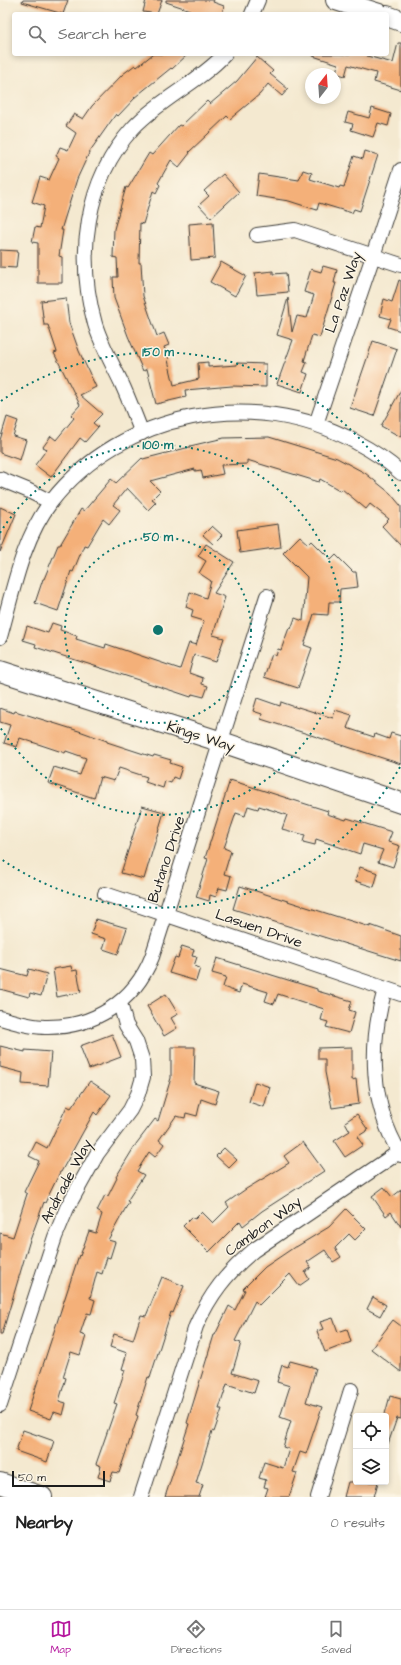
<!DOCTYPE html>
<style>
body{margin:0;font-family:"Architects Daughter",sans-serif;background:#f2f2f2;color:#222}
.controls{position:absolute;right:12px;bottom:12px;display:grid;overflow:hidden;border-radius:4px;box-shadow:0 2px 6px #0003}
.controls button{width:36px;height:36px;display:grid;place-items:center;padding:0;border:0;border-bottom:1px solid #e0e0e0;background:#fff;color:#222;font:20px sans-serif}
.compass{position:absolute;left:305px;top:68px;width:36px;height:36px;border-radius:50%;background:#fff;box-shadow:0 2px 6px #0003;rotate:17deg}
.scale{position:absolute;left:12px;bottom:10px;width:93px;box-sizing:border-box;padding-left:4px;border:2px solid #1c1c1c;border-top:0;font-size:11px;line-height:14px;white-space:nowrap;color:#1c1c1c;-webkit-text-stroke:3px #fcf5e5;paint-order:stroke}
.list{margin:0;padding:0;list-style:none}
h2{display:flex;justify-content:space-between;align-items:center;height:52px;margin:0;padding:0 16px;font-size:17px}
h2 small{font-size:13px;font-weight:400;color:#767676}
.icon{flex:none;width:22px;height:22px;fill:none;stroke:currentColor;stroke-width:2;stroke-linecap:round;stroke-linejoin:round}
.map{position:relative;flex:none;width:401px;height:1497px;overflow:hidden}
.search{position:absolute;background:#fff;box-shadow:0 2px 6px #0003;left:12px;right:12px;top:12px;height:44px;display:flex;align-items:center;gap:10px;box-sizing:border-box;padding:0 14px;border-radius:4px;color:#767676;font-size:15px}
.sheet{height:112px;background:#fff}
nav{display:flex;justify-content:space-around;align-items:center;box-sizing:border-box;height:56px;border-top:1px solid #e0e0e0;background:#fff;font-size:11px;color:#767676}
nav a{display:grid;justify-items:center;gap:2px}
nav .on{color:#b5179e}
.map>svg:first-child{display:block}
.building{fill:#f4b079}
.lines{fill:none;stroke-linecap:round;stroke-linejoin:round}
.street-casing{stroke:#3c3b37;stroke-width:16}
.secondary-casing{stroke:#3c3b37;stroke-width:22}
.street{stroke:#fff;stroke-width:14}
.secondary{stroke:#fff;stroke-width:20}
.ring{fill:none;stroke:#0f766e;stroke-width:2;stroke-dasharray:2 4}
.labels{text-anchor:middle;stroke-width:3;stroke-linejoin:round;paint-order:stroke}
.street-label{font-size:15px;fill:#1c1c1c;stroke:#fcf5e5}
.centre{fill:#0f766e;stroke:#fcf5e5;stroke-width:2}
.ring-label{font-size:12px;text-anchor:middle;font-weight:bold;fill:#0f766e;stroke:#fcf5e5;stroke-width:3;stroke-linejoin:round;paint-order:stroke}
</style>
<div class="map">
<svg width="401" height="1497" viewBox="0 0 401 1497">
<rect width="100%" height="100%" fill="#fcf5e5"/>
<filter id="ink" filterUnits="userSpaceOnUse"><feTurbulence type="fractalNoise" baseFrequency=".025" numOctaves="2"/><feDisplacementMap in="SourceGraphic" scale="8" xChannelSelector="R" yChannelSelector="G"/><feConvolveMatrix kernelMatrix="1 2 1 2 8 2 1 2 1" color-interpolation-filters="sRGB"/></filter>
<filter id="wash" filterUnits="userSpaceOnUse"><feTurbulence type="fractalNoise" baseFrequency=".012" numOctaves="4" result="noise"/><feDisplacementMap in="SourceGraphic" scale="16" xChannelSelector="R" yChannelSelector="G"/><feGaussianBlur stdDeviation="0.9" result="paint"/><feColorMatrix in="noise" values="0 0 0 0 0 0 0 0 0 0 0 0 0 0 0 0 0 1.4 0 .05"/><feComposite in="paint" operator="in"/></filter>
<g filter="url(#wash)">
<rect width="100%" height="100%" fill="#f4e9d0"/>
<g id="blocks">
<!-- building -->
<path class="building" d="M23,0H68L63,14L22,2Z
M146,0H162L157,14L143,12Z
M166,0H214L213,2L224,6L222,14H189L190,10L166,2Z
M398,43H401V90L374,82L376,73L348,65L345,76L336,73L338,64L313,56V54H368L367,56L393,63Z
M153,54H188L172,69L171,68L134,98H135L118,116L116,114L90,151L77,179L61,230H63L59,256L62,257V283H38V243L32,242L35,227L40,228L44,206L32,202L40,177L49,180L59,158L56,156L60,147L68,150L76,133L66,126L74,114L83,119L92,106L123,74L135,65L137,67Z
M257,57L273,71L270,74L288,89L282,96L268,84L260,94L230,119L227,116L189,152L190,153L179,167L171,160L158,183L160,185L156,193L153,191L143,224L140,223L139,263H141L143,296L157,336L164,333L169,345L164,347L169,359L168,360L174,385L199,379L198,363L208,362V367L237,365V363L266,364V387L232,386L185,390L186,397L156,404L147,369L143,371L128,336L114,298L113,277H118L117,258L113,257L114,229L126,187L128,188L149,153L152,155L179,125L181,126L207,101L210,104L237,81Z
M372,108L391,114L388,126L378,123L373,137L351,130L353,124L345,122L348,112L369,118Z
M365,151L378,155L360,211L354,209L352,213L319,203L317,210L289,201L256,196L259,174L299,180L303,170L312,173L310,179L339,188L340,186L344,187L354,156L363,159Z
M223,174L239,192L211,218L199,205L209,196L204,191Z
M213,222L215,258L191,260L189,224Z
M0,250L18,251L16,268L0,267Z
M221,262L246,276L235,296L210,282Z
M323,266L337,270L334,283H336L320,337L312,335L304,361L307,362L303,372L308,374L302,392L277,384L293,340L277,335L288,298L292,332L297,316L307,318L314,295L304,292L311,269L321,272Z
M273,271V274L286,273L288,292L257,295L255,273Z
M399,280L401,281V331L388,327L391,319L380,316L384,299L392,302Z
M66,298L69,323L79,351L96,387L80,395L102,414L93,423L98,427L85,442L80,438L51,477L35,465L47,449L43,447L51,436L56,440L74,418L71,415L80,405L54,353L57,352L48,325H44L41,301Z
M373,341L397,349L374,416L350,408Z
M401,390V437L381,426Z
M7,417L18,421L13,436L26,440L20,460L0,453V440Z
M269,437L337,458L365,473L390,493L401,506V546L382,526L389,519L370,504L366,509L342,489L341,491L320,479L319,482L247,460V464L221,465L223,474L203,478L201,470L195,471V469L150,481L160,491L152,499L156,502L148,510L127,488L113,505L120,510L109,524L103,519L87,546L84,545L73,572L71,571L58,611L35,603L43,579H44L58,545H60L81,509L84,511L111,479L116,483L142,458L143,459L190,447V446L224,438Z
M0,507L16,514L0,552Z
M278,524L281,547L240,553L237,530Z
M212,526L222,535L213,544L203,535Z
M300,536L309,544L312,541L331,560L336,555L353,572H356L358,587L340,589L339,602H329L328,615L314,614L304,645L312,648L298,688L264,677L272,654L276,656L278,649L281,650L289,628L291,629L295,618L303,621L307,577L283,553Z
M206,544L234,562L214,593L225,597L213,635L224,638L216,662L194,655L189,673L203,678L202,684L208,686L204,697L192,694L191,697L173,691L35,647L36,644L23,640L27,626L48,633L52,623L61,626L60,630L77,636L76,639L105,648L106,644L180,669L189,643L196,645L204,621L191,617L193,610L186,607L190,592L206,598L211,581L199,573L206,561L198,556Z
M257,698L280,706L281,702L298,708V707L333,718L335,710L352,715L347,728L374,737L375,734L389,739L391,733L401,736V764L261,719L262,714L253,711Z
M0,708L14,713L15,711L82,732L107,741V742L153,757L154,755L171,760L170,763L182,767L178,779L173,777L171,783L165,781L163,788L145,782L147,777L119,768L114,781L100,777L94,798L48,783L54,767L80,775L86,758L66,751L65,753L20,738L17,747L4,743L10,725L0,722Z
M230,780L328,811L327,814L346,820L347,818L392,832L388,842L400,846L393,867L378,862L383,850L363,844L360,854L316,839L315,845L303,842L305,835L282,829L287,815L259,806L258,809L248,806L245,816L236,813L224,848L231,851L224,874L231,876L227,890L219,888L216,897L210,895L209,901L196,897L208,859L205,858Z
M142,806L164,812L144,879L121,873Z
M360,867L378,873L374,887L355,881Z
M240,886L370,927V925L401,936V961L233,909Z
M96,919L127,928L118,954L103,949L106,939L91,934Z
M182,946L194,950L192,956L197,957L194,966L200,968L196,981L169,973L175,957L178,958Z
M217,958L317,989V991L352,1001L349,1010L355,1012L349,1033L326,1027L328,1022L321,1020L324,1009L278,994L274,1004L265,1001L268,992L242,984L239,993L223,987L226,977L212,973Z
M71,966L72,971L77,970L81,992L57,997L53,969Z
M0,969L27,976L29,969L47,974L41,996L30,993L29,997L0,989Z
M166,994L178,1014L171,1018L177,1028L164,1036L147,1006Z
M112,1034L121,1057L89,1069L80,1046Z
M0,1046L25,1052V1050L51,1052L48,1086L22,1084L23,1073L0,1067Z
M171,1047H195L194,1083L219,1091L215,1104L201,1099L197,1116L186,1113L185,1118L176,1116L159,1140L164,1144L155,1157L149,1152L137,1171L144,1175L127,1201L129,1202L108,1240L115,1242L110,1258L107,1257L102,1274L97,1272L90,1298L95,1300L91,1314L87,1313L80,1334L86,1336L80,1355L71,1352L63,1377L66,1378L59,1401L66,1403L63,1415L54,1412L51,1419L28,1411L79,1255L80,1256L89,1231L96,1233L102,1214L97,1211L105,1195L108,1196L117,1178L116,1177L136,1144L155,1119L158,1121L171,1078Z
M352,1047V1080L356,1079L359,1104L332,1108L325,1072V1059H318V1048Z
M90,1081L111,1095L97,1115L94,1112L61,1172H60L45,1203L44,1202L29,1243L2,1334H0V1233L13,1237L27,1194L24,1192L39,1161L29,1156L36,1142L47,1148L67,1106L71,1108Z
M255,1082L270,1087L264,1107L249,1102Z
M357,1114L368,1130L357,1137L363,1145L345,1157L334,1141L350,1131L345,1122Z
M303,1142L324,1171L262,1211L243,1226L240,1221L209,1252L183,1226L192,1217L195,1219L202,1212L213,1223L229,1207L226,1203L246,1189L289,1163L284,1156Z
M224,1148L237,1160L229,1168L216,1156Z
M384,1187L392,1197L401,1190V1227L391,1212L386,1216L372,1196Z
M346,1209L366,1229L355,1240L349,1234L335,1248L341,1257L333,1262L325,1250L307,1262L311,1268L305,1272L309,1279L299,1286L290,1274L259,1305L255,1301L235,1341L241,1343L232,1373L258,1381L254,1393L227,1384L219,1409H222L214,1432L212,1431L196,1483L203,1485L199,1497H165L189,1424L187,1423L214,1335H215L229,1306L235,1310L245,1290L243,1289L265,1267L296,1246V1247L329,1227Z
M162,1277L184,1286L173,1313L171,1312L150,1378L148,1377L136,1415L138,1416L119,1473L113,1472L110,1481L98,1477L101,1466L96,1464L117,1404L114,1403L125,1370L122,1369L127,1353L110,1347L114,1334L133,1340L141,1315L146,1316Z
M373,1297L386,1305L380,1316L367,1309Z
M333,1318L338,1332L347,1329L351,1342L325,1352L317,1331L323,1329L320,1322Z
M393,1320L401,1326V1372L371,1349Z
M290,1361L316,1368L306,1402L322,1407L306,1454L300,1452L293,1472L297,1473L289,1497H265L268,1488L264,1487L266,1480L259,1478L264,1462L283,1468L289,1449L283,1447L291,1421L280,1417L290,1386L277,1382L282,1365L288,1367Z
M390,1396L401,1399V1419L397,1418L388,1444H386V1415L385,1414Z
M23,1430L54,1441L47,1462L16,1451Z
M348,1482H378L374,1497H344Z"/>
</g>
</g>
<g filter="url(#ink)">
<use href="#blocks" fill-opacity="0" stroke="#3c3b37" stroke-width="1"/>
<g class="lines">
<!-- street casing -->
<g class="street-casing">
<path id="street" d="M252,14L258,0
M257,235L295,230L401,265
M316,424L373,256L401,170
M142,433C135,416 129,399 121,382C112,363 101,344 95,324C76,257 85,181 133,128C160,99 198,83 225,54
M0,479L27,490L51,502
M0,637C13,592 22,539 51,502C122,411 254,387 354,441C371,450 387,460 401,473
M105,894L401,994
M385,989C369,1044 370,1105 401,1155
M0,1018C15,1022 30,1027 45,1027C93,1028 134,1002 152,957L267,596
M0,1405L55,1237L67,1208L97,1154L130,1110L138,1094L143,1077L142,1059L136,1041L126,1025L120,1003
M141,1497L196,1326C210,1294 227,1273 254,1250L399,1152
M318,1497L351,1390"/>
</g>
<!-- secondary casing -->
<g class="secondary-casing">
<path id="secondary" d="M336,0L379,14
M387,16L401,21
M0,671L222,742L401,803
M0,1483L42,1497"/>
</g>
<!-- street -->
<use href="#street" class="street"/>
<!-- secondary -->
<use href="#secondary" class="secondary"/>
</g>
</g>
<!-- distance rings -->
<g class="ring">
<circle cx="158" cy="630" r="93"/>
<path d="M0 533A185 185 0 1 1 0 727"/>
<path d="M400 767A278 278 0 0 1 1 859M1 401A278 278 0 0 1 400 493"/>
</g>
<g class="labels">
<!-- street labels -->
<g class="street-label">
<text transform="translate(343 292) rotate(-71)" y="5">La Paz Way</text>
<text transform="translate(201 736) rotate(18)" y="5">Kings Way</text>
<text transform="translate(166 859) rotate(-72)" y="5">Butano Drive</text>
<text transform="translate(259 928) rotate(19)" y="5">Lasuen Drive</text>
<text transform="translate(66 1181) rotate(-62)" y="5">Andrade Way</text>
<text transform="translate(263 1226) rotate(-36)" y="5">Cambon Way</text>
</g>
</g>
<circle cx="158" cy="630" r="6" class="centre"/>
<g class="ring-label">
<text x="158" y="356">150 m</text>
<text x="158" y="449">100 m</text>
<text x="158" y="541">50 m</text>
</g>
</svg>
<div class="controls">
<button><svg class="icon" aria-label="locate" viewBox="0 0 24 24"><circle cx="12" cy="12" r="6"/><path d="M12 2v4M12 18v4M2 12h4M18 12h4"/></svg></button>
<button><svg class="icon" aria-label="layers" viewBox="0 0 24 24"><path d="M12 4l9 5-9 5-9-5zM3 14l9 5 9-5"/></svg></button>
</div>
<svg class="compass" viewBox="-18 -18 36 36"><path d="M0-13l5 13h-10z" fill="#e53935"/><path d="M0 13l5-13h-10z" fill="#767676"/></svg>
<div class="scale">50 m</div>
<div class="search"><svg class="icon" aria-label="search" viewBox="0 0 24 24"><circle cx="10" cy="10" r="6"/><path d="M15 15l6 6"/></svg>Search here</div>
</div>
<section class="sheet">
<h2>Nearby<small>0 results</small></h2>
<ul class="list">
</ul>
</section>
<nav>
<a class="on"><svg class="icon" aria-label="map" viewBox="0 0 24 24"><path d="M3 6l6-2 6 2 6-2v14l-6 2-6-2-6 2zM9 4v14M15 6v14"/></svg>Map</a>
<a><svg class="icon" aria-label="directions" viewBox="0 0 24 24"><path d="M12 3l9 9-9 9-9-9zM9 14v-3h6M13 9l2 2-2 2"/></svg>Directions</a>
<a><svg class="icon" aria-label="saved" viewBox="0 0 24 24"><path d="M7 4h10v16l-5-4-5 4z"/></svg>Saved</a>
</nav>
